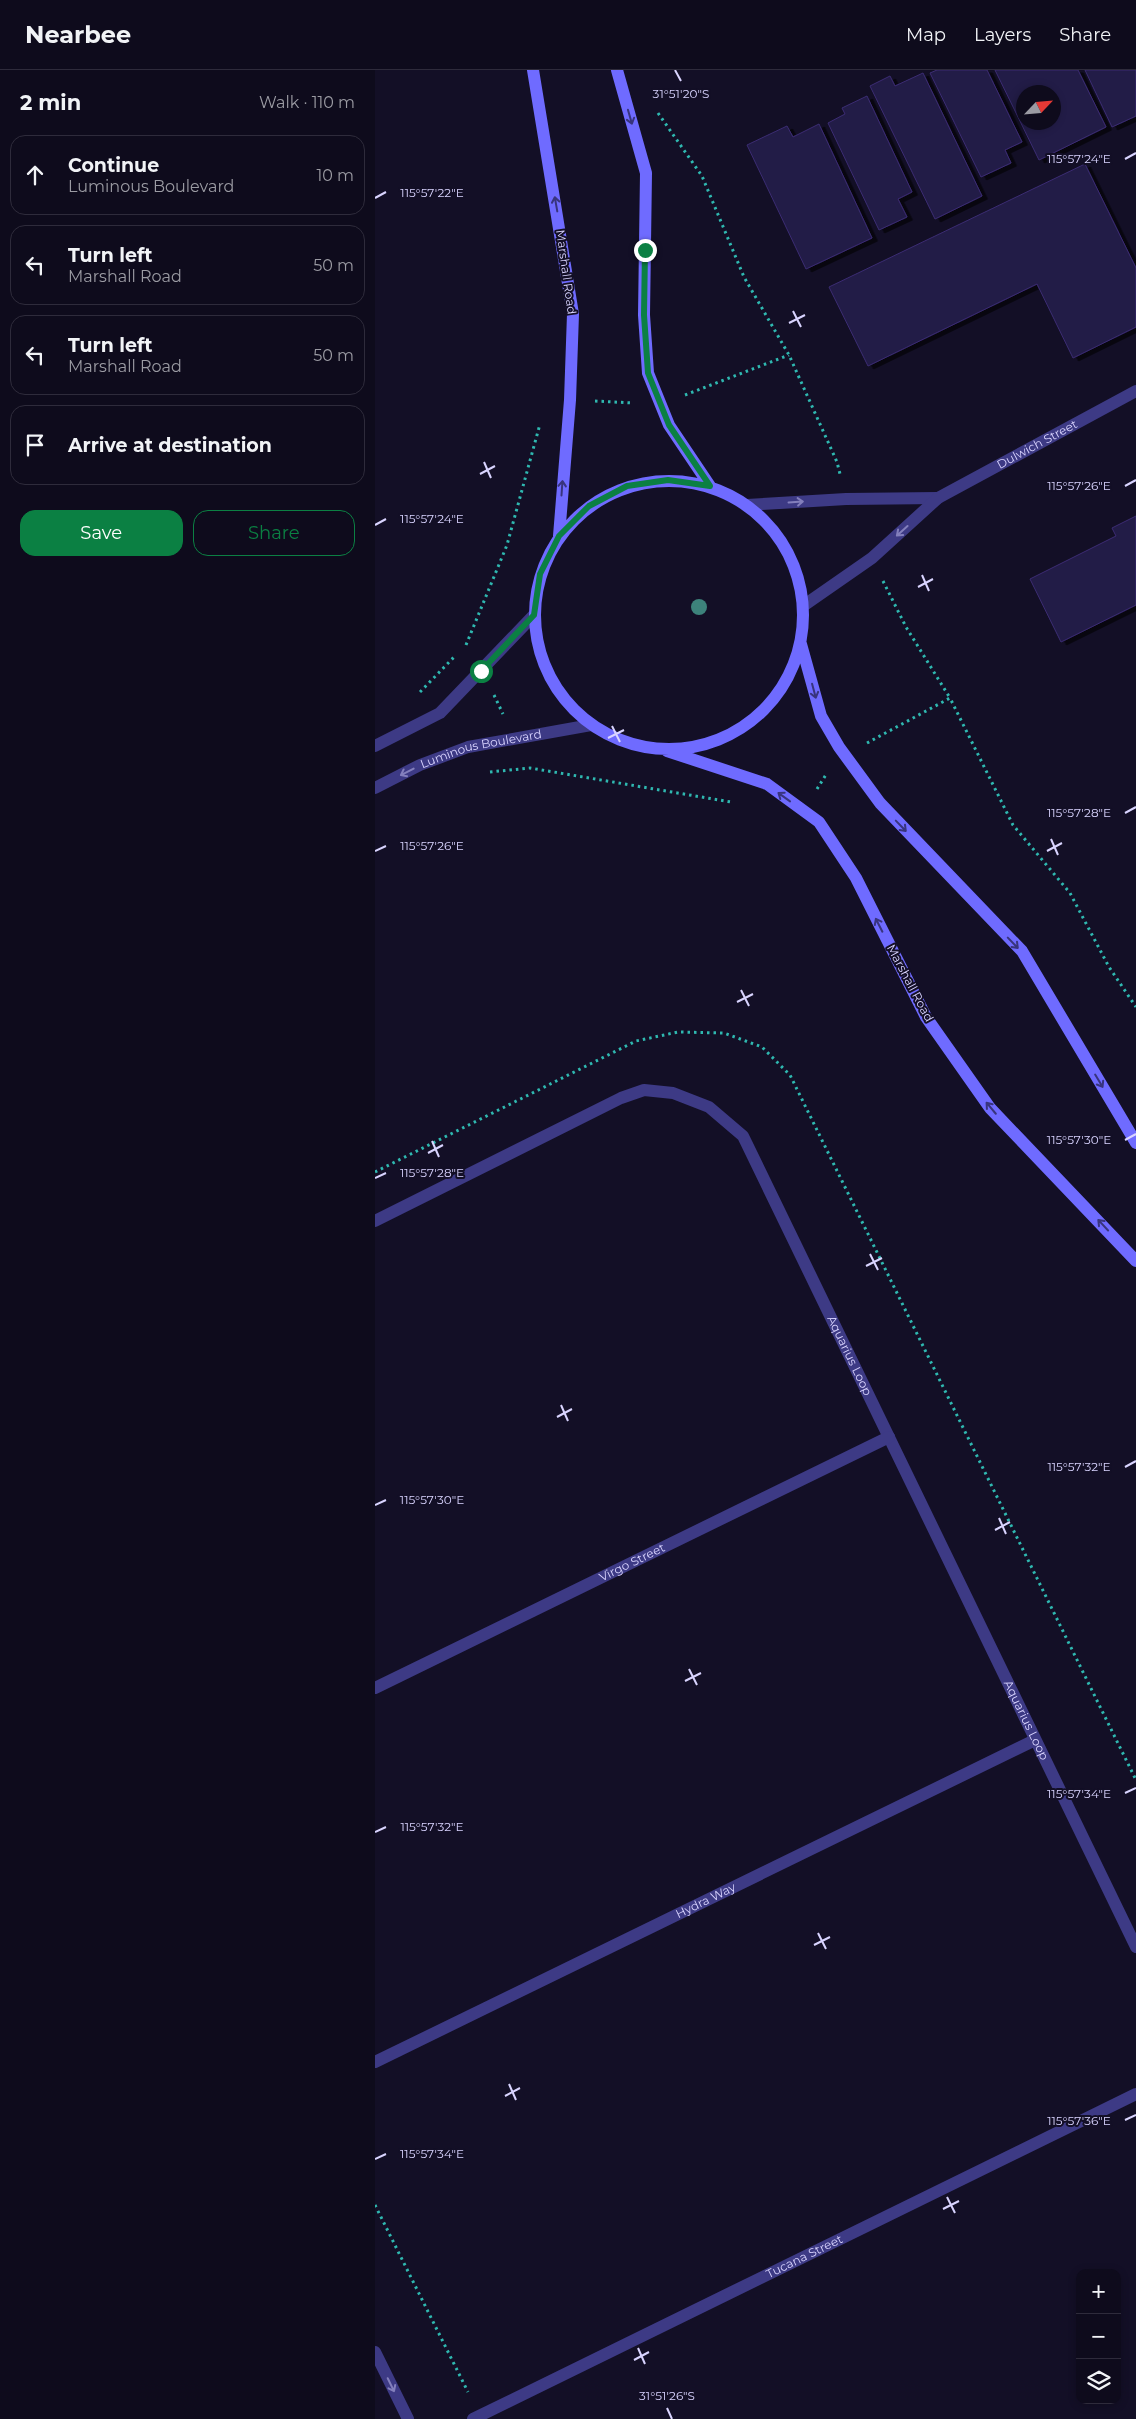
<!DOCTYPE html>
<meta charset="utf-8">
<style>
body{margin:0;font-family:Montserrat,sans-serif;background:#1c1929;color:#f1f3f6}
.controls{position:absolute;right:15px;bottom:15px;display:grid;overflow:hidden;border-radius:10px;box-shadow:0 2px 8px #0003}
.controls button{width:45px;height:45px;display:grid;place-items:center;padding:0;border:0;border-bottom:1px solid #2e2b3b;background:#0e0b1c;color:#f1f3f6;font:25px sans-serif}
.compass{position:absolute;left:641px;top:15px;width:45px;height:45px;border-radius:50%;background:#0e0b1c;box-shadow:0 2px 8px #0003;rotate:64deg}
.stop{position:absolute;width:15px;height:15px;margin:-11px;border:4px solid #0b8043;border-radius:50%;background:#fff}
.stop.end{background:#0b8043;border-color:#fff;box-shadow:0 1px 5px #0008}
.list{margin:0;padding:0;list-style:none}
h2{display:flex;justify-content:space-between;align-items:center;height:65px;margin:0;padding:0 20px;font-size:21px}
h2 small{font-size:16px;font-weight:400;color:#9b9ba3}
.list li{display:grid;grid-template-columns:32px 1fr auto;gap:15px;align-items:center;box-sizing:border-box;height:80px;margin:0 10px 10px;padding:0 10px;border:1px solid #2e2b3b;border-radius:15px}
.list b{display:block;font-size:19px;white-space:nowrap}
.list p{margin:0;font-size:16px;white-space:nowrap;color:#9b9ba3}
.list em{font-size:16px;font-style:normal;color:#9b9ba3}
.actions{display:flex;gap:10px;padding:15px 20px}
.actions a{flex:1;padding:11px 0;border:1px solid #0b8043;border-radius:15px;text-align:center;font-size:18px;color:#0b8043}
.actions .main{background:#0b8043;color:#fff}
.icon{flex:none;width:28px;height:28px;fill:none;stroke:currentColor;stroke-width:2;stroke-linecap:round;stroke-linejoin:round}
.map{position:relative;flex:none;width:761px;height:2349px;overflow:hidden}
header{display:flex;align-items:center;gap:30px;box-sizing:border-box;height:70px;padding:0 25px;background:#0e0b1c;border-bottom:1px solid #2e2b3b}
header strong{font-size:24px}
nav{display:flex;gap:28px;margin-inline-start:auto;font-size:18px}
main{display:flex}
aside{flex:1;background:#0e0b1c}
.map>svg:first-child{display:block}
.building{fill:#241b47;stroke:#3b2d73;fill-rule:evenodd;filter:url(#shadow)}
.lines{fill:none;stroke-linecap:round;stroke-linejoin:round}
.path{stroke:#2fb8b0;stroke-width:3;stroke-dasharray:2.5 4;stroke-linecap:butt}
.minor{stroke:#3d3a85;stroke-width:12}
.secondary{stroke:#6f6bff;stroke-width:12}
.tree{fill:#3d827b}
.oneway{stroke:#38347d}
.oneway2{stroke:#837fbc}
.route{stroke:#0b8043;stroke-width:6}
.ticks{fill:none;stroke:#d9d4ff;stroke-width:2}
.labels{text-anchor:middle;stroke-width:4;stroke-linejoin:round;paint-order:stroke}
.street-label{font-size:12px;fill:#d9d4ff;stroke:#130f26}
.ticks-label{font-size:12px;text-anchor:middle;fill:#d9d4ff;stroke:#130f26;stroke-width:4;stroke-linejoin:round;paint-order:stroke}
</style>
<header>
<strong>Nearbee</strong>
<nav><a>Map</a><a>Layers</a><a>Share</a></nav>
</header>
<main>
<aside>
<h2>2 min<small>Walk · 110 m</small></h2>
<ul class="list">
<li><svg class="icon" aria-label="ahead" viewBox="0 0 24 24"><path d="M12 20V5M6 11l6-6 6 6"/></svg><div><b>Continue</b><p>Luminous Boulevard</p></div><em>10 m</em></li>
<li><svg class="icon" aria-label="left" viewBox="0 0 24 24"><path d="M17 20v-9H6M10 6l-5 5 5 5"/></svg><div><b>Turn left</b><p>Marshall Road</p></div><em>50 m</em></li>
<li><svg class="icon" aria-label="left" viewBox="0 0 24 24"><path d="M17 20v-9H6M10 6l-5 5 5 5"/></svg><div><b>Turn left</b><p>Marshall Road</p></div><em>50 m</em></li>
<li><svg class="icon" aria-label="arrive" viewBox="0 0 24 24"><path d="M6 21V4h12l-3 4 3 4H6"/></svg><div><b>Arrive at destination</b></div></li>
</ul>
<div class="actions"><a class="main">Save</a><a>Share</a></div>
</aside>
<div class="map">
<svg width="761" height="2349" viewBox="0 0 761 2349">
<defs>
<filter id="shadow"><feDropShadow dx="5.5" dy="3" stdDeviation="0" flood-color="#0009"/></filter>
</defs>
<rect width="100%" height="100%" fill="#130f26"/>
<!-- building -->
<path class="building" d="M562,0H612L647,72L630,80L636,93L606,107L555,3Z
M620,0H703L731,57L664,90ZM648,22H678V52H648Z
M710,0H761V46L737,57Z
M548,3L607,126L560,149L495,16L515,6L520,16Z
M492,26L537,122L523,129L532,147L504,160L453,53L470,44L467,38Z
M444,54L497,168L431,199L372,75L412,56L418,67Z
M710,94L761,198V257L698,288L662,214L493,296L454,217Z
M761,446V535L686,572L655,509L741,466L737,458Z"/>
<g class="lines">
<!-- path -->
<path class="path" d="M283,43L327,106L369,207L414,285L462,392L465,404
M310,325L414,285
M220,331L258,333
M508,511L531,557L575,628
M91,575L132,475L165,354
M45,622L81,585
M119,625L128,644
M492,673L575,628L638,755L695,823L734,897L761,937
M115,702L155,698L356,732
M442,719L452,703
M0,1102L261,971L303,962L349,963L387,977L415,1005L761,1710
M0,2135L93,2322"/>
<!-- minor -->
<g class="minor">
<path d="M372,435L471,429L563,428"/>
<path id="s1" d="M428,536L497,488L563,428L761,321"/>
<path d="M0,676L65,643L159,545"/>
<path id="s2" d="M0,718L45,695L93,677L216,655"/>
<path id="s3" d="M0,1151L246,1028L269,1020L298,1023L334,1037L368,1066L761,1877"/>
<path id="s4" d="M0,1618L514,1367"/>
<path id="s5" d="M0,1992L660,1670"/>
<path d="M0,2282L33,2349"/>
<path id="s6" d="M98,2349L761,2024"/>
</g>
<!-- secondary -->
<path class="secondary" d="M158,0L198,244L195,330L184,466
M242,0L271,103L269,245L273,303L294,355L335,416
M160 545a134 134 0 1 1 268 0a134 134 0 1 1-268 0Z
M426,574L446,646L464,677L505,733L647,881L761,1073
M292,681L392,714L444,752L481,808L551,947L615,1038L761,1191"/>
</g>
<!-- trees -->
<circle class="tree" cx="324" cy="537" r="8"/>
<!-- one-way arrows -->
<defs><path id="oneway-shaft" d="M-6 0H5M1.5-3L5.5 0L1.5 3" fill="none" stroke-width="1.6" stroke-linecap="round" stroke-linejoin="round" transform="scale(1.25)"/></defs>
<g class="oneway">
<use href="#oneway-shaft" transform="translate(255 47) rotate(74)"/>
<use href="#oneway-shaft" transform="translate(181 134) rotate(-100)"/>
<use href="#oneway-shaft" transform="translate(187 418) rotate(-86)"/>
<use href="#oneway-shaft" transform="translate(439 621) rotate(75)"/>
<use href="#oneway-shaft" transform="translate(409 727) rotate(-144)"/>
<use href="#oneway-shaft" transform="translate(526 756) rotate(46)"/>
<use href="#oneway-shaft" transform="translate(504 855) rotate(-117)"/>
<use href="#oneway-shaft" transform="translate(638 873) rotate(46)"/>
<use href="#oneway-shaft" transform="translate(724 1011) rotate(59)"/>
<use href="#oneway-shaft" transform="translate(616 1038) rotate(-130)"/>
<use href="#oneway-shaft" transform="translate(728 1155) rotate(-133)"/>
</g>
<g class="oneway2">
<use href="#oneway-shaft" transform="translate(421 432) rotate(-4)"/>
<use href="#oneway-shaft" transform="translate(527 461) rotate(138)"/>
<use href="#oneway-shaft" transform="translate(32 702) rotate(153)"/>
<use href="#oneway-shaft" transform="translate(16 2315) rotate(64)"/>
</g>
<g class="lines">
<!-- route -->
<path class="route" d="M106,601L159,545L165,504L184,466L214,436L252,416L293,410L335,416L294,355L273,303L269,245L270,180"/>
</g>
<!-- ticks -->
<path class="ticks" d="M300,0L306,11M750,89L761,83M0,128L11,122M418,241L426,257M414,253L430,245M109,392L116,408M105,404L120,396M750,416L761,410M0,455L11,449M547,505L554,521M543,517L558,509M237,656L245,672M233,668L249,660M750,743L761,737M676,769L683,785M0,781L11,776M672,781L687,773M366,920L374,936M362,932L378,924M750,1070L761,1064M57,1071L64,1087M53,1083L68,1075M0,1108L11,1103M495,1184L503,1200M491,1196L507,1188M186,1335L193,1351M182,1347L197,1339M750,1397L761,1391M0,1435L11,1430M624,1448L631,1464M620,1460L635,1452M314,1599L322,1615M310,1611L326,1603M750,1723L761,1718M0,1762L11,1757M443,1863L451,1879M439,1875L455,1867M134,2014L141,2030M130,2026L145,2018M750,2050L761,2045M0,2089L11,2084M572,2127L580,2143M568,2139L584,2131M263,2278L270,2294M259,2290L274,2282M292,2338L297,2349"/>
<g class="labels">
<!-- street labels -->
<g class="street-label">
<text transform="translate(191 202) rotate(82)" y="4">Marshall Road</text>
<text dy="4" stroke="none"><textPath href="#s1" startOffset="286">Dulwich Street</textPath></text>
<text dy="4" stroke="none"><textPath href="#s2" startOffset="114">Luminous Boulevard</textPath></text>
<text transform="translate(535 913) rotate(62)" y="4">Marshall Road</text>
<text dy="4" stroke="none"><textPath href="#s3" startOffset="656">Aquarius Loop</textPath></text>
<text dy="4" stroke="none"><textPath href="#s4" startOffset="286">Virgo Street</textPath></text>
<text dy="4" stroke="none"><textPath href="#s3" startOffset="1061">Aquarius Loop</textPath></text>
<text dy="4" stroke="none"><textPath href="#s5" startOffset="368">Hydra Way</textPath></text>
<text dy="4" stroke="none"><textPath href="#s6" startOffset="369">Tucana Street</textPath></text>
</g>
</g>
<g class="ticks-label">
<text x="306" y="28">31°51'20"S</text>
<text x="704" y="93">115°57'24"E</text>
<text x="57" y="127">115°57'22"E</text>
<text x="704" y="420">115°57'26"E</text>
<text x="57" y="453">115°57'24"E</text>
<text x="704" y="747">115°57'28"E</text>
<text x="57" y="780">115°57'26"E</text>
<text x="704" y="1074">115°57'30"E</text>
<text x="57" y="1107">115°57'28"E</text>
<text x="704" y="1401">115°57'32"E</text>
<text x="57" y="1434">115°57'30"E</text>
<text x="704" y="1728">115°57'34"E</text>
<text x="57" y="1761">115°57'32"E</text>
<text x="704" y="2055">115°57'36"E</text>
<text x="57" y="2088">115°57'34"E</text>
<text x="292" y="2330">31°51'26"S</text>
</g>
</svg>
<div class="controls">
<button>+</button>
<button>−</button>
<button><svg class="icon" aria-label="layers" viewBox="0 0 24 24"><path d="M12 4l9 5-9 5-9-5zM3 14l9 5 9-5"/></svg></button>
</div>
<svg class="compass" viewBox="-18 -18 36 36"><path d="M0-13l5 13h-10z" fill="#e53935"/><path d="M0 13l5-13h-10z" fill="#9b9ba3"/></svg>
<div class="stop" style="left:106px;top:601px"></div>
<div class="stop end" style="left:270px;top:180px"></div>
</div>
</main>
